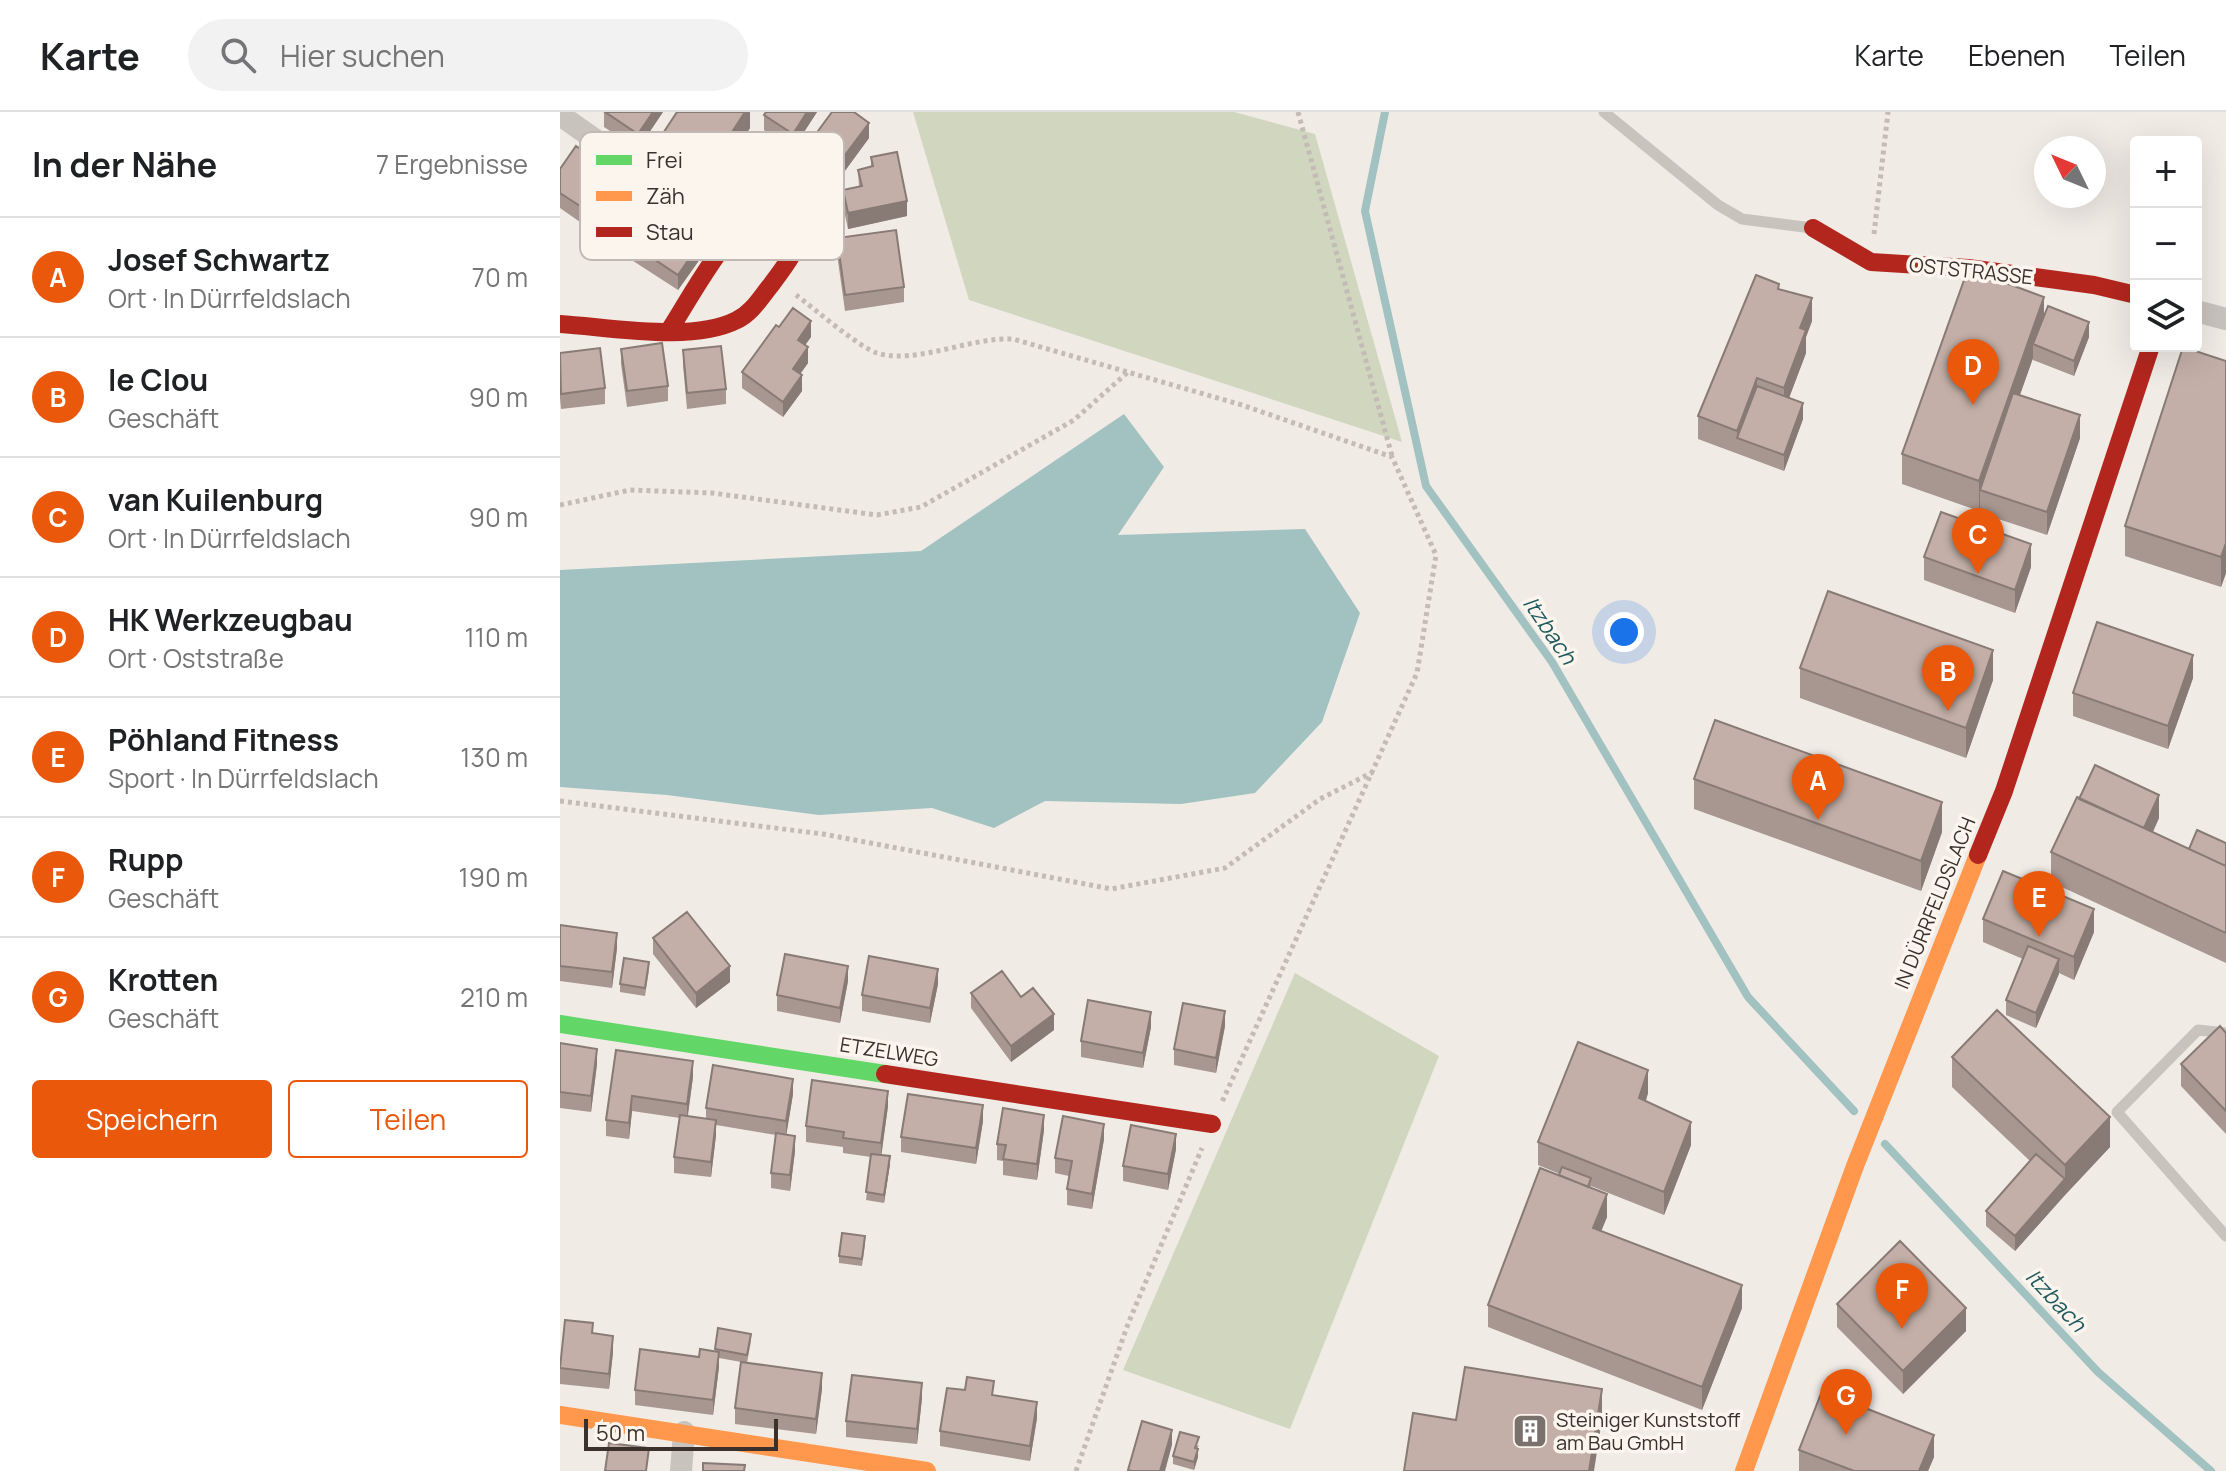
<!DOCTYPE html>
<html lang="de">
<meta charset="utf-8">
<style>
body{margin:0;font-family:Manrope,sans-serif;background:#f2f2f2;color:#202124}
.controls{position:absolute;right:24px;top:24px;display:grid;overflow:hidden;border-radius:8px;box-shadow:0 8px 32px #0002}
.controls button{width:72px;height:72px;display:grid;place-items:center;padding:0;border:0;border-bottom:2px solid #e0e0e0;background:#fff;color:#202124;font:40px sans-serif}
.compass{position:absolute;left:1474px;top:24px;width:72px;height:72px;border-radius:50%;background:#fff;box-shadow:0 8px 32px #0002;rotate:313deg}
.scale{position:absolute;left:24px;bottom:20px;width:194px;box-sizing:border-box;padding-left:8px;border:4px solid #3b302b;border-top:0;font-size:22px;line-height:28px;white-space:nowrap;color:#3b302b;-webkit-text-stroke:6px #fbf5ee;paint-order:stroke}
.you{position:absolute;left:1064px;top:520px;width:28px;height:28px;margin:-20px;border:6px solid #fff;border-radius:50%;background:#1a73e8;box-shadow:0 0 0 12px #1a73e833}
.badge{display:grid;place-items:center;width:52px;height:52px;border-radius:50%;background:#ea580c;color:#fff;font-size:26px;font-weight:700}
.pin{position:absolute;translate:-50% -66px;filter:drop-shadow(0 2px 4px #0008)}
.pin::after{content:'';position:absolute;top:42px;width:28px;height:24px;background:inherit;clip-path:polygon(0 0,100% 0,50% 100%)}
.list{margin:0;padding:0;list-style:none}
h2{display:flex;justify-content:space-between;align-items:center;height:104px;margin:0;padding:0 32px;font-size:34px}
h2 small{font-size:26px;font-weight:400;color:#757577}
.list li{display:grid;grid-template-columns:52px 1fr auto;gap:24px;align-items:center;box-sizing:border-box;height:120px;padding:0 32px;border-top:2px solid #e0e0e0}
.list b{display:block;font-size:30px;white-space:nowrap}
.list p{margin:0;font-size:26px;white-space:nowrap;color:#757577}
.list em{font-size:26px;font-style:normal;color:#757577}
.actions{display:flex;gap:16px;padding:24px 32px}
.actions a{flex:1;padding:18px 0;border:2px solid #ea580c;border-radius:8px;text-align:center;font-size:28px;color:#ea580c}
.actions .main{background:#ea580c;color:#fff}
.icon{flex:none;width:44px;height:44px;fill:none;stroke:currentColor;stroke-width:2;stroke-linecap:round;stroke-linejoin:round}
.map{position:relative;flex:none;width:1666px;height:1359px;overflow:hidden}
header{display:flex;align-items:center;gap:48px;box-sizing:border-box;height:112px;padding:0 40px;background:#fff;border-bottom:2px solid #e0e0e0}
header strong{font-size:38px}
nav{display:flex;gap:44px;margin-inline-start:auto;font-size:28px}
.search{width:560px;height:72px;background:#f2f2f2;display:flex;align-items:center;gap:20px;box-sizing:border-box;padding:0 28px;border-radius:44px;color:#757577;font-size:30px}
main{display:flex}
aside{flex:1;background:#fff}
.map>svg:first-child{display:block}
.green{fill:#d1d6bf}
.water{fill:#a1c2c1}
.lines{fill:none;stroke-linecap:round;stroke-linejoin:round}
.stream{stroke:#a1c2c1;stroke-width:8}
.path{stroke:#c2bbb6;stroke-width:5;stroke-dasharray:4 4;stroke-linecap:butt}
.lane{stroke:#c9c3be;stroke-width:11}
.street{stroke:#c9c3be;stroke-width:22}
.fast{stroke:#63d668;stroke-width:18}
.slow{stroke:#ff974d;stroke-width:18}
.jam{stroke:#b3261e;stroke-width:18}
.wall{fill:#a89690}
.shaded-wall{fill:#887a75}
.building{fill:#c3afa7;stroke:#887a75;stroke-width:2}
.labels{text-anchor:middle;stroke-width:7;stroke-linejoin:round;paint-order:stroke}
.street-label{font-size:20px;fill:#3b302b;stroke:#fbf5ee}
.poi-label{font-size:20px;fill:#3b302b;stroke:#fbf5ee;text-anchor:start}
.water-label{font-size:22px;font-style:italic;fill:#1f5a5e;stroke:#fbf5ee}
.key{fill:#fbf5ee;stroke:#c1bab4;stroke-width:2}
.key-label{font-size:22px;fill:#3b302b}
</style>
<header>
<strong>Karte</strong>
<div class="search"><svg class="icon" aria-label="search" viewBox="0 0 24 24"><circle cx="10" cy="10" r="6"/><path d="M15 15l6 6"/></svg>Hier suchen</div>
<nav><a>Karte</a><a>Ebenen</a><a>Teilen</a></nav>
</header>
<main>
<aside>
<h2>In der Nähe<small>7 Ergebnisse</small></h2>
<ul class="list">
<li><span class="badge">A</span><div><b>Josef Schwartz</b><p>Ort · In Dürrfeldslach</p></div><em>70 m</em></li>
<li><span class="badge">B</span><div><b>le Clou</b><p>Geschäft</p></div><em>90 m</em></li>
<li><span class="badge">C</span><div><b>van Kuilenburg</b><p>Ort · In Dürrfeldslach</p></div><em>90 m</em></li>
<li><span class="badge">D</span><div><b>HK Werkzeugbau</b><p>Ort · Oststraße</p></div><em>110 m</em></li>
<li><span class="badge">E</span><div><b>Pöhland Fitness</b><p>Sport · In Dürrfeldslach</p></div><em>130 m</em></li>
<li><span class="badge">F</span><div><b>Rupp</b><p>Geschäft</p></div><em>190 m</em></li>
<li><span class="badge">G</span><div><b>Krotten</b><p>Geschäft</p></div><em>210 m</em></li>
</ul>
<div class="actions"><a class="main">Speichern</a><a>Teilen</a></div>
</aside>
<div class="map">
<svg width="1666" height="1359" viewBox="0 0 1666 1359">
<rect width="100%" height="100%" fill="#f0ebe5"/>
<!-- green -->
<path class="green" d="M353,0H674L755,22L842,330L409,188Z
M735,861L879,944L730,1317L563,1258Z"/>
<!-- water -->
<path class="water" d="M564,302L604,355L558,423L745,417L800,501L762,610L695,681L621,692L485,689L434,716L372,696L259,703L107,683L0,675V458L361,439Z"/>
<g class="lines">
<!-- stream -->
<path class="stream" d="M825,0L805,99L866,374L992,550L1188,885L1294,999
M1325,1032L1538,1260L1651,1359"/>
<!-- path -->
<path class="path" d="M738,0L832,344
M1314,122L1328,0
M236,183C255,197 297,234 317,241C356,253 409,225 453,227L682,293L832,345L876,443L857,561L662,990
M0,393L70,378L152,381L317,403L361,395L514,308L568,260
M0,689L263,722L551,777L665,756L760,687L813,660
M516,1359L568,1212L642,1036"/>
<!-- lane -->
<path class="lane" d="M1044,0L1158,93L1182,107L1252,116
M1666,921L1638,918L1557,1000L1666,1124"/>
<!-- street -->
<path class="street" d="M0,3L174,125
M1636,199L1666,207
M121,1359L124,1320"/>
<!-- fast -->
<path class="fast" d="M0,912L325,962"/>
<!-- slow -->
<path class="slow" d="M0,1303L367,1359
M1184,1359L1295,1054L1418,743"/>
<!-- jam -->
<path class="jam" d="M1253,116L1311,150L1408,156L1534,173L1576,183
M0,212C50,215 132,231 177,208C192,201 201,185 211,173C225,154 238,138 243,114C234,102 222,92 206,96C173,105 129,188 110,217
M1418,743L1444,679L1591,234
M325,962L652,1012"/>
</g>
<!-- wall -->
<path class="wall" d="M44,0H103L78,37L44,15Z
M190,0V16L146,83L98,52V29Z
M206,0H257L233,37L204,18V3Z
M309,26L276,71L270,66L260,79L243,66V50L247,45V34Z
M311,45L347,104L288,117L283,94V78L299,75L298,58L311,55Z
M0,57L47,70L20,110L0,96Z
M47,116L134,127L140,147L118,178L47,132Z
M277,126L344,175V190L285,199L277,142Z
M1219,177L1252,209L1246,225V241L1229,286L1243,307L1224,359L1138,327V304Z
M1484,205L1529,225L1514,264L1473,248V246L1460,283L1520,326L1487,423L1420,401V395L1419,399L1342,372V342Z
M219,215L251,225L245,233L248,251L240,262L242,279L223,305L182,276V260Z
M61,237L108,274V289L67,295L61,252Z
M123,238L166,277V292L127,297L123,253Z
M0,241L45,276V292L1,297L0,286Z
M1666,249V461L1661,475L1565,444V414Z
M1364,445L1471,455L1455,501L1364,468Z
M1240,556L1433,568L1406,646L1240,586Z
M1633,566L1608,637L1513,604V581Z
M1134,667L1382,720L1361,779L1134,697Z
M1599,706L1593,720L1629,737L1666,731V851L1491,770V740Z
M1423,807L1534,820L1514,868L1499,861L1476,916L1446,903V888L1463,847L1423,830Z
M0,813L57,836L52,876L0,869Z
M93,826L170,870L136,896L93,842Z
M89,858L85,884L60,880V872Z
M288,869L280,911L217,899V883Z
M378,872L370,911L302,899V883Z
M411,881L461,885L494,918L451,950L411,896Z
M665,914L656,961L614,953V937Z
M591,915L583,956L521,945V929Z
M1666,921V1022L1621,974V952Z
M0,931L37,952L31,1000L0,996Z
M56,938L133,965L128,1004L146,1007V996L233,982L226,1023L235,1039L230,1079L211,1076V1061L216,1023L156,1013V1023L151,1065L114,1061V1045L120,1006L72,999L69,1027L46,1024V1008Z
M1392,945L1550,1035L1505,1083L1455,1139L1426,1114V1099L1470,1049L1392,975Z
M1088,981L1086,989L1131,1033L1104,1103L1031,1074V1076L1047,1105L1041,1119L1182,1196L1142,1298L928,1215V1193L1000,1062L978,1053V1030Z
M328,994L321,1043L330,1052L324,1091L306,1088L311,1045L283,1041V1035L246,1030V1014Z
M423,1009L416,1052L341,1040V1025Z
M484,1018L477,1068L443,1063V1049L437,1048V1032Z
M544,1027L532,1097L507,1093V1077L509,1064L495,1061V1046Z
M616,1037L608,1078L563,1069V1054Z
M305,1132L302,1154L279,1151V1144Z
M1277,1192L1406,1219L1343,1282L1277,1215Z
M158,1216L191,1229L187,1251L159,1246V1255L153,1303L75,1293V1278L155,1239Z
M33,1222L53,1240L49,1277L0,1272V1252Z
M262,1277L256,1322L175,1312V1296Z
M434,1283L477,1306L470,1349L380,1334V1319Z
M362,1286L357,1332L286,1325V1309Z
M639,1333L637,1337L638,1345L634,1358L613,1352V1344Z
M1239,1338L1374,1345L1368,1359H1239Z"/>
<!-- shaded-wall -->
<path class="shaded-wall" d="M93,0H103L78,37V22Z
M185,0H190V16L146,83V60Z
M247,0H257L233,37V22Z
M309,11V26L276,71V55Z
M270,51V66L260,79V63Z
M47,55V70L20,110V94Z
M347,89V104L288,117V101Z
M134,115V131L129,123Z
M140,131V147L118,178V163Z
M1484,185V215L1473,232V246L1425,380L1420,378V395L1419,399V369Z
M1252,186V209L1246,225V241L1224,299V276L1240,216Z
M251,209V225L238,243V228Z
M1529,210V225L1514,264V249Z
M248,235V251L233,272V257Z
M242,263V279L223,305V290Z
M1197,266V289L1177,326V319Z
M1243,291V307L1224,359V343Z
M1520,303V326L1487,423V400Z
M1666,431V461L1661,475V445Z
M1471,432V455L1455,501V478Z
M1433,538V568L1406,646V616Z
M1633,543V566L1608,637V614Z
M1599,683V706L1581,745V722Z
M1382,690V720L1361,779V749Z
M1534,797V820L1514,868V845Z
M57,821V836L52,876V860Z
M1499,847V862L1476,916V901Z
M170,854V870L136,896V881Z
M288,854V869L280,911V896Z
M378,857V872L370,911V896Z
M665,899V914L656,961V946Z
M591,900V915L583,956V941Z
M494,902V918L451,950V934Z
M37,937V952L31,1000V984Z
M133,949V965L127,1007V992Z
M1088,958V981L1079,1009V986Z
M233,967V982L226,1025V1009Z
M328,979V994L321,1046V1031Z
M72,984V999L69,1027V1011Z
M423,993V1009L416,1052V1036Z
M484,1003V1018L477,1068V1052Z
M1550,1005V1035L1505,1083L1455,1139V1124L1505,1067V1053Z
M156,1008V1023L151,1065V1050Z
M1131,1010V1033L1104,1103V1080Z
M544,1012V1027L532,1097V1082Z
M616,1022V1037L608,1078V1062Z
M235,1024V1039L230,1079V1063Z
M330,1044V1052L324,1091V1083Z
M1047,1082V1105L1033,1139V1116Z
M1182,1173V1196L1142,1298V1275Z
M1406,1196V1219L1343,1282V1259Z
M53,1224V1240L49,1277V1262Z
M159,1240V1255L153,1303V1288Z
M262,1261V1277L256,1322V1307Z
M362,1271V1286L357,1332V1317Z
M1042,1277V1307L1034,1359H1029Z
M477,1290V1306L470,1349V1334Z
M612,1318V1333L605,1359H600Z
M1374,1323V1345L1368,1359H1359Z
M638,1337V1345L634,1358V1350Z"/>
<!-- building -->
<path class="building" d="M45,0H93L78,22Z
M117,0H185L146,60L98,29Z
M206,0H247L233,22L204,3Z
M272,0H294L309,11L276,55L270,51L260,63L243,50L252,38L247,34Z
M16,34L47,55L20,94L0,81V57Z
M337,40L347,89L288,101L283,78L302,74L298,58L313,54L311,45Z
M76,75L134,115L129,123L140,131L118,163L47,116Z
M336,118L344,175L285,183L277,126Z
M1408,157L1484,185L1419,369L1342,342Z
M1196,163L1219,172L1218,177L1252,186L1240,216L1246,218L1224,276L1197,266L1177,319L1138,304Z
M1488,194L1529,210L1514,249L1473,232Z
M233,196L251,209L238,228L248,235L233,257L242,263L223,290L182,260L216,213L219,215Z
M102,231L108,274L67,279L61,237Z
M161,234L166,277L127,281L123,238Z
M1623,235L1666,249V431L1661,445L1565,414Z
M40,236L45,276L1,282L0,241Z
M1197,274L1243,291L1224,343L1177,326Z
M1453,281L1520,303L1487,400L1420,378Z
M1381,400L1471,432L1455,478L1364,445Z
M1268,479L1433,538L1406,616L1240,556Z
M1537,510L1633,543L1608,614L1513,581Z
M1155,608L1382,690L1361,749L1134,667Z
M1535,653L1599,683L1584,716L1519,687Z
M1517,685L1666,754V821L1491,740Z
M1637,718L1666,731V754L1629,737Z
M1443,759L1534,797L1514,845L1423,807Z
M127,800L170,854L136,881L93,826Z
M0,813L57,821L52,860L0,854Z
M1468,834L1499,847L1476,901L1446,888Z
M225,842L288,854L280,896L217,883Z
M309,844L378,857L370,896L302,883Z
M64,846L89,850L85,876L60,872Z
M442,859L461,885L473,876L494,902L451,934L411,881Z
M528,888L591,900L583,941L521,929Z
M623,891L665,899L656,946L614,937Z
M1437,898L1550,1005L1505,1053L1392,945Z
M1660,914L1666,921V999L1621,952Z
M1018,930L1088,958L1079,986L1131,1010L1104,1080L978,1030Z
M0,931L37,937L31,984L0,980Z
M56,938L133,949L127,992L72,984L69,1011L46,1008Z
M153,953L233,967L226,1009L146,996Z
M252,968L328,979L321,1031L283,1026L284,1020L246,1014Z
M348,982L423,993L416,1036L341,1025Z
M443,996L484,1003L477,1052L443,1047L446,1033L437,1032Z
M120,1003L156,1008L151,1050L114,1045Z
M503,1004L544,1012L532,1082L507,1077L512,1049L495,1046Z
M571,1013L616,1022L608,1062L563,1054Z
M216,1021L235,1024L230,1063L211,1061Z
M311,1042L330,1044L324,1083L306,1080Z
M1476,1042L1505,1067L1455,1124L1426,1099Z
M1002,1055L1031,1066L1028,1075L999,1063Z
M980,1056L1047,1082L1033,1116L1182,1173L1142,1275L928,1193Z
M282,1121L305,1124L302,1147L279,1144Z
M1340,1129L1406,1196L1343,1259L1277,1192Z
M5,1208L33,1211L32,1221L53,1224L49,1262L0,1256Z
M158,1216L191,1222L187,1243L155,1237Z
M80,1237L139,1245L140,1237L159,1240L153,1288L75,1278Z
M181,1250L262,1261L256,1307L175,1296Z
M905,1255L1042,1277L1029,1359H844L853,1301L896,1308Z
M292,1263L362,1271L357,1317L286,1309Z
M407,1265L434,1269L432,1283L477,1290L470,1334L380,1319L387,1276L405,1278Z
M1262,1279L1374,1323L1359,1359H1294L1239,1338Z
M582,1309L612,1318L600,1359H572L568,1358Z
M620,1320L639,1325L635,1336L638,1337L634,1350L613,1344Z
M49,1331L89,1336L86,1359H45Z
M143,1351L185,1353L184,1359H143Z"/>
<!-- icons -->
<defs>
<g id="building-square" transform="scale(1.8)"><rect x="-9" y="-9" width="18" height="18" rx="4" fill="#7a716c" stroke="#fbf5ee"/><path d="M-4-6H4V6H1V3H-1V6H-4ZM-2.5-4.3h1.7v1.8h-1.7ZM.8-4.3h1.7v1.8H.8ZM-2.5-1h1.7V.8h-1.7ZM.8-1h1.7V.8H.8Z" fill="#fff"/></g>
</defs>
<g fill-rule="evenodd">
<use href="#building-square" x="970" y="1319"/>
</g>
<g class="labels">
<!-- street labels -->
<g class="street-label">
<text transform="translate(1411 159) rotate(6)" y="7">OSTSTRASSE</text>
<text transform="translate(1375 791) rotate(-68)" y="7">IN DÜRRFELDSLACH</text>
<text transform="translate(329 940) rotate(9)" y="7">ETZELWEG</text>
</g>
<!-- poi labels -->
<g class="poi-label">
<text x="996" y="1315">Steiniger Kunststoff<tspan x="996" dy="23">am Bau GmbH</tspan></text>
</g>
<!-- water labels -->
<g class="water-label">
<text transform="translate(990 518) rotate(56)" y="8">Itzbach</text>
<text transform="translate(1496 1188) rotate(47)" y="8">Itzbach</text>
</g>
</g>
<!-- legend -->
<rect x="20" y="20" width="264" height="128" rx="12" class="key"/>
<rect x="36" y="43" width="36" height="10" fill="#63d668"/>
<rect x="36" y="79" width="36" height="10" fill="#ff974d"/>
<rect x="36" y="115" width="36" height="10" fill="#b3261e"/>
<g class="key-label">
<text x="86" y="56">Frei</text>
<text x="86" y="92">Zäh</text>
<text x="86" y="128">Stau</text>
</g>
</svg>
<div class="controls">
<button>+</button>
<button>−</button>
<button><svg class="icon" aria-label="layers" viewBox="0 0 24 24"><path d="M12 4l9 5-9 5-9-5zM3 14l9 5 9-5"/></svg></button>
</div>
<svg class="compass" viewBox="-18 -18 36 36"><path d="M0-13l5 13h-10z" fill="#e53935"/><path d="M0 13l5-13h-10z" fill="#757577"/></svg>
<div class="scale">50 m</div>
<div class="you"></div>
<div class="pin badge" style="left:1258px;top:708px">A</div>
<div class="pin badge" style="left:1388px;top:599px">B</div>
<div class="pin badge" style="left:1418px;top:462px">C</div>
<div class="pin badge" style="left:1413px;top:293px">D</div>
<div class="pin badge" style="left:1479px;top:825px">E</div>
<div class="pin badge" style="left:1342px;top:1217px">F</div>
<div class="pin badge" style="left:1286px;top:1323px">G</div>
</div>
</main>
